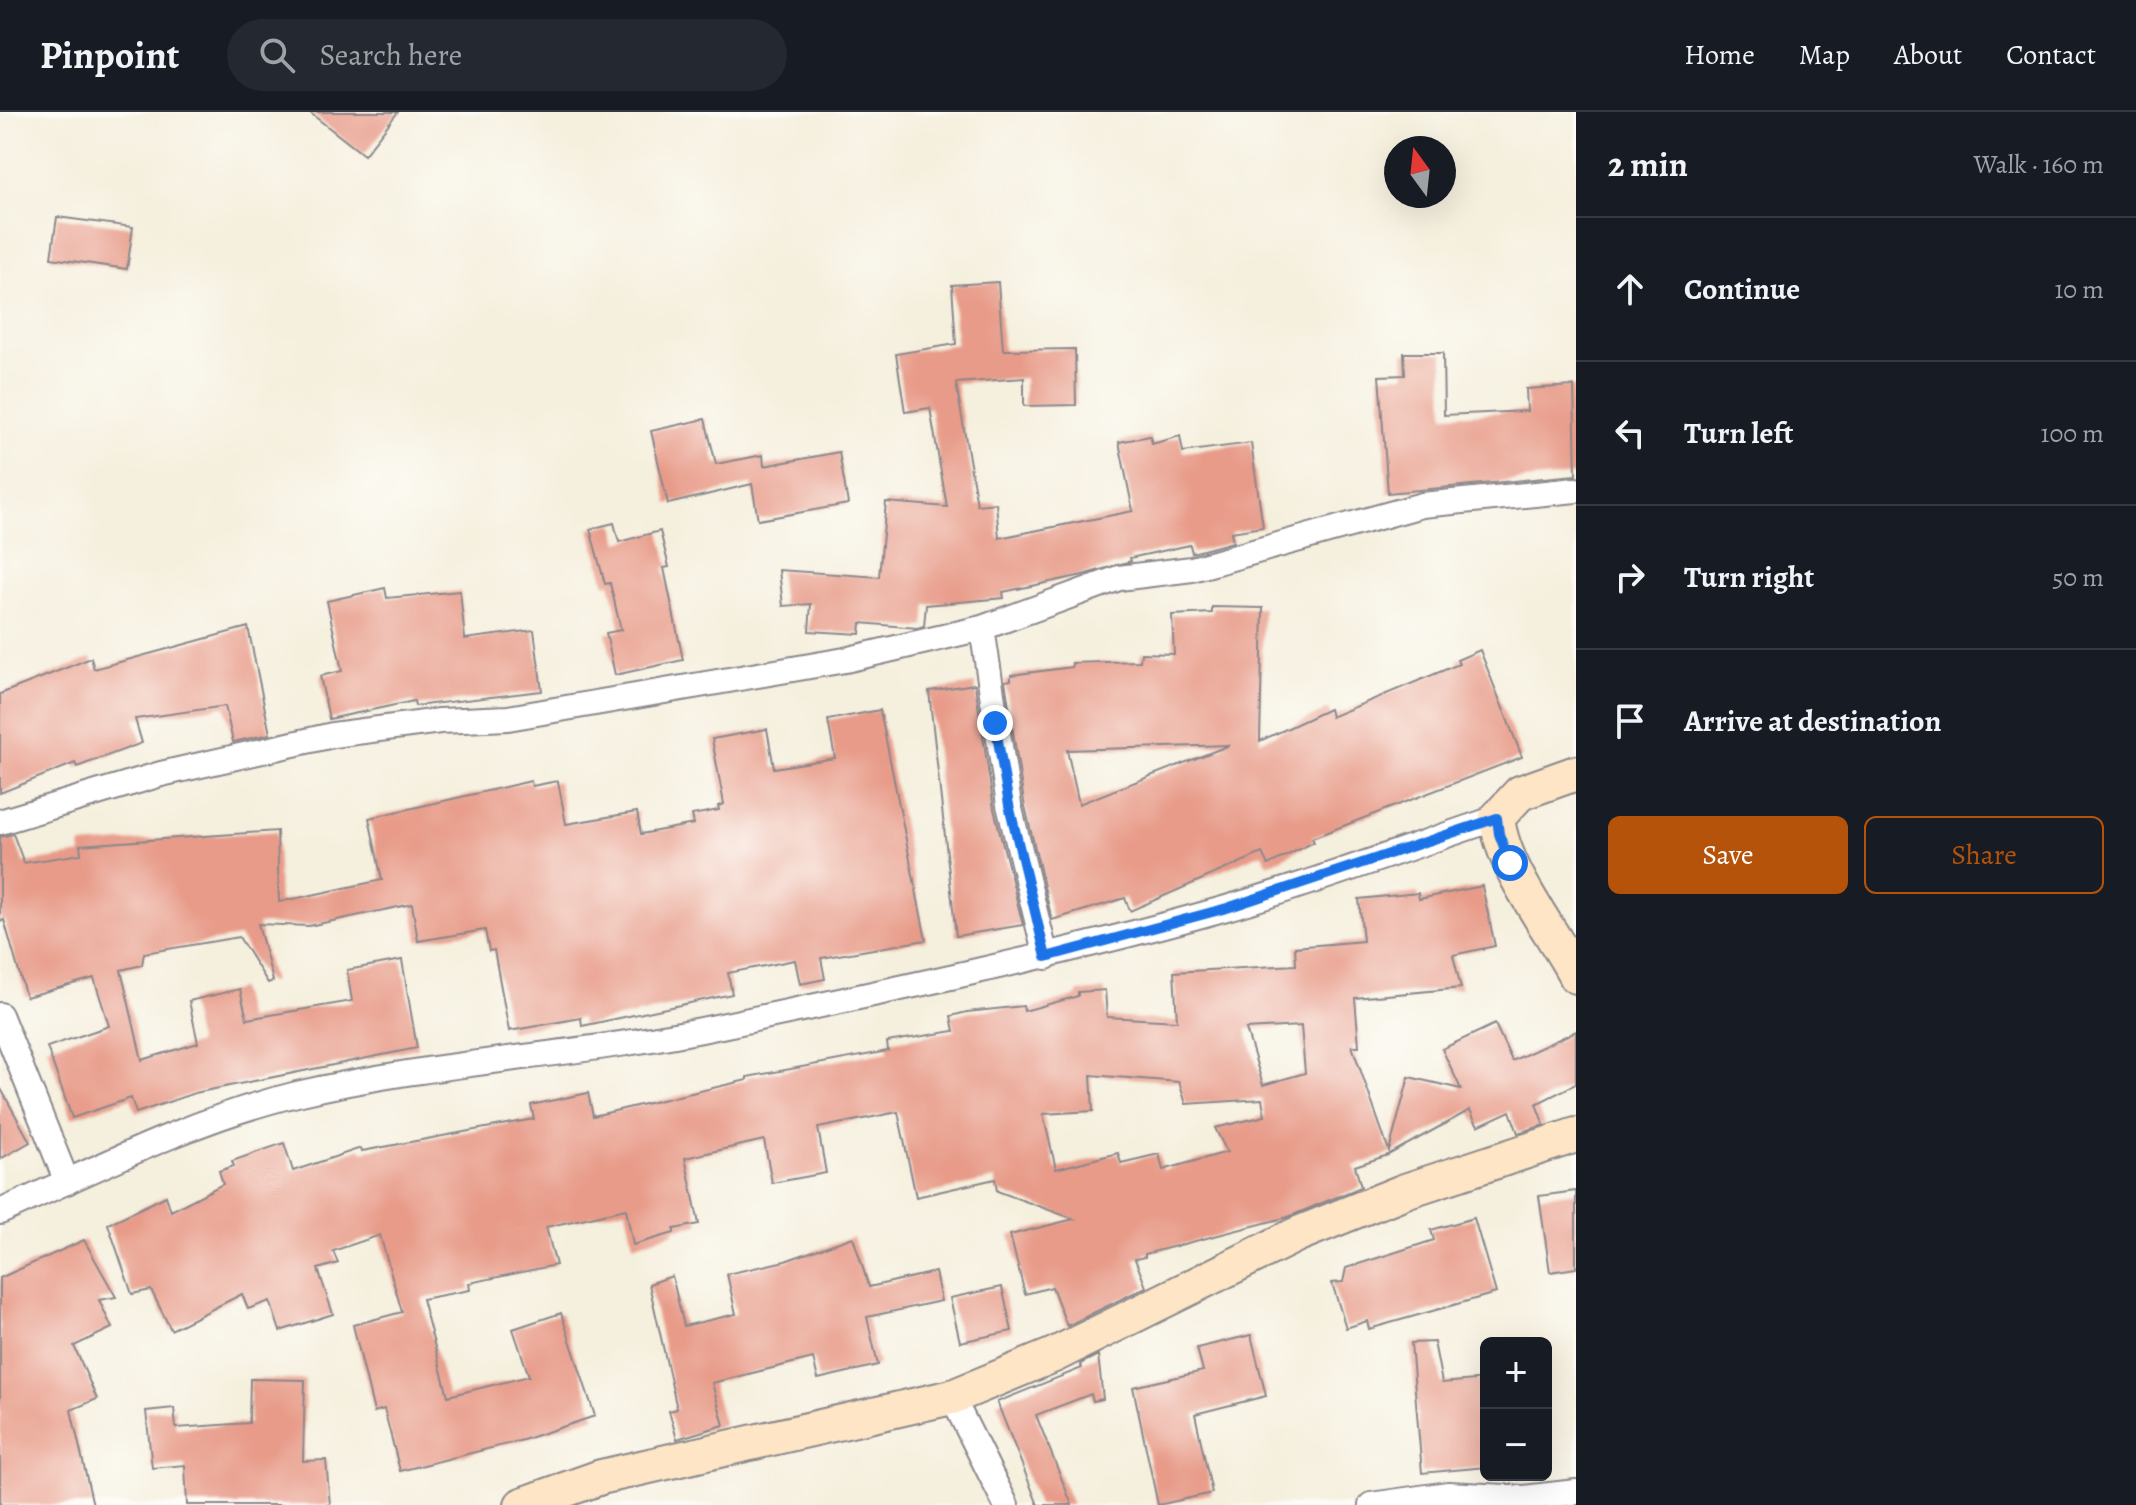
<!DOCTYPE html>
<meta charset="utf-8">
<style>
body{margin:0;font-family:Alegreya,serif;background:#242831;color:#f1f3f6}
.controls{position:absolute;right:24px;bottom:24px;display:grid;overflow:hidden;border-radius:12px;box-shadow:0 8px 32px #0002}
.controls button{width:72px;height:72px;display:grid;place-items:center;padding:0;border:0;border-bottom:2px solid #363941;background:#171b24;color:#f1f3f6;font:40px sans-serif}
.compass{position:absolute;left:1384px;top:24px;width:72px;height:72px;border-radius:50%;background:#171b24;box-shadow:0 8px 32px #0002;rotate:345deg}
.stop{position:absolute;width:24px;height:24px;margin:-18px;border:6px solid #1a73e8;border-radius:50%;background:#fff}
.stop.end{background:#1a73e8;border-color:#fff;box-shadow:0 2px 8px #0008}
.list{margin:0;padding:0;list-style:none}
h2{display:flex;justify-content:space-between;align-items:center;height:104px;margin:0;padding:0 32px;font-size:34px}
h2 small{font-size:26px;font-weight:400;color:#9ea1a6}
.list li{display:grid;grid-template-columns:52px 1fr auto;gap:24px;align-items:center;box-sizing:border-box;height:144px;padding:0 32px;border-top:2px solid #363941}
.list b{display:block;font-size:30px;white-space:nowrap}
.list em{font-size:26px;font-style:normal;color:#9ea1a6}
.actions{display:flex;gap:16px;padding:24px 32px}
.actions a{flex:1;padding:18px 0;border:2px solid #b45309;border-radius:12px;text-align:center;font-size:28px;color:#b45309}
.actions .main{background:#b45309;color:#fff}
.icon{flex:none;width:44px;height:44px;fill:none;stroke:currentColor;stroke-width:2;stroke-linecap:round;stroke-linejoin:round}
.map{position:relative;flex:none;width:1576px;height:1393px;overflow:hidden}
header{display:flex;align-items:center;gap:48px;box-sizing:border-box;height:112px;padding:0 40px;background:#171b24;border-bottom:2px solid #363941}
header strong{font-size:38px}
nav{display:flex;gap:44px;margin-inline-start:auto;font-size:28px}
.search{width:560px;height:72px;background:#242831;display:flex;align-items:center;gap:20px;box-sizing:border-box;padding:0 28px;border-radius:44px;color:#9ea1a6;font-size:30px}
main{display:flex}
aside{flex:1;background:#171b24}
.map>svg:first-child{display:block}
.building{fill:#e89b89;fill-rule:evenodd}
.lines{fill:none;stroke-linecap:round;stroke-linejoin:round}
.street-casing{stroke:#8c888c;stroke-width:28}
.secondary-casing{stroke:#8c888c;stroke-width:38}
.street{stroke:#fff;stroke-width:24}
.secondary{stroke:#fde5c5;stroke-width:34}
.route{stroke:#1a73e8;stroke-width:10}
</style>
<header>
<strong>Pinpoint</strong>
<div class="search"><svg class="icon" aria-label="search" viewBox="0 0 24 24"><circle cx="10" cy="10" r="6"/><path d="M15 15l6 6"/></svg>Search here</div>
<nav><a>Home</a><a>Map</a><a>About</a><a>Contact</a></nav>
</header>
<main>
<div class="map">
<svg width="1576" height="1393" viewBox="0 0 1576 1393">
<rect width="100%" height="100%" fill="#fdfcf7"/>
<filter id="ink" filterUnits="userSpaceOnUse"><feTurbulence type="fractalNoise" baseFrequency=".0125" numOctaves="2"/><feDisplacementMap in="SourceGraphic" scale="16" xChannelSelector="R" yChannelSelector="G"/><feConvolveMatrix kernelMatrix="1 2 1 2 8 2 1 2 1" color-interpolation-filters="sRGB"/></filter>
<filter id="wash" filterUnits="userSpaceOnUse"><feTurbulence type="fractalNoise" baseFrequency=".006" numOctaves="4" result="noise"/><feDisplacementMap in="SourceGraphic" scale="32" xChannelSelector="R" yChannelSelector="G"/><feGaussianBlur stdDeviation="1.8" result="paint"/><feColorMatrix in="noise" values="0 0 0 0 0 0 0 0 0 0 0 0 0 0 0 0 0 1.4 0 .05"/><feComposite in="paint" operator="in"/></filter>
<g filter="url(#wash)">
<rect width="100%" height="100%" fill="#f5efdd"/>
<g id="blocks">
<!-- building -->
<path class="building" d="M309,0H398L364,43Z
M57,105L133,115L127,157L51,146Z
M998,170L1003,238L1075,237L1076,293L1024,294V266L956,271L977,393L996,391L999,426L1133,399L1119,330L1150,324L1152,332L1180,324L1183,340L1251,331L1263,415L1231,420L1233,430L1192,441L1190,433L1130,446L1131,449L1083,463L1003,480L1004,486L926,493L924,514L917,516L861,511L860,522L809,519L811,492L783,494L779,458L879,465L886,390L947,395L930,296L905,300L896,242L956,232L952,173Z
M1404,241H1443L1444,303L1527,299L1526,277L1574,274L1576,363L1388,381L1379,264L1405,263Z
M705,307L716,352L763,343L764,354L839,340L848,392L758,408L752,372L668,392L651,319Z
M614,411L619,430L660,419L669,455L664,456L683,548L615,563L606,521L621,518L610,471L605,472L590,417Z
M385,476L387,486L460,479L465,527L534,518L542,579L415,594L414,589L329,607L320,564L342,559L327,489Z
M1212,495L1263,496L1260,629L1329,597L1331,605L1459,552L1457,548L1480,538L1522,645L1312,726L1314,730L1268,753L1262,741L1130,799L1125,786L1052,808L1024,690L1005,569L1011,568V563L1072,555V551L1140,549L1141,541L1174,542L1172,503L1212,501ZM1230,633L1079,692L1067,638Z
M248,515L270,622L233,630L225,594L135,607L142,631L77,655L75,651L0,681V582L91,546L94,557Z
M975,572L994,697L1023,813L956,824L929,579Z
M880,598L926,828L821,846L825,867L800,872L795,848L728,861L732,882L582,914L581,906L509,919L494,838L489,839L485,818L418,829L412,792L309,814L258,812L273,869L268,871L239,825L144,841L142,853L121,858L142,948L198,931L189,889L240,877L247,907L352,889L347,858L402,848L417,936L195,981L136,1001L131,986L72,1006L47,935L109,914L94,866L26,885L4,808L0,810V725L13,722L24,751L81,742L80,733L277,719L279,790L382,768L369,706L531,669L532,674L558,669L566,712L637,700L641,722L694,712L692,703L719,698L718,694L724,692L712,627L767,617L774,656L835,646L828,608Z
M1482,774L1495,834L1453,843L1461,876L1355,886L1359,934H1352L1389,1039L1409,965L1461,977L1442,937L1495,912L1512,949L1576,919V972L1536,992L1544,1013L1518,1021L1510,999L1478,1014L1470,998L1388,1043L1355,1054L1361,1075L1288,1105L1145,1142V1145L1135,1147L1146,1175L1067,1214L1052,1175L1025,1182L1010,1123L1074,1107L997,1079L995,1067L916,1085L898,1000L818,1016L826,1061L772,1071L764,1028L685,1046L699,1112L674,1117V1121L633,1133L626,1097L546,1115L556,1153L469,1171L470,1178L422,1187L448,1284L529,1264L513,1217L561,1201L595,1304L523,1328L400,1359L384,1297L374,1300L353,1213L402,1200L380,1123L333,1139L338,1151L318,1157L333,1202L280,1219L270,1189L248,1197L242,1182L171,1218L151,1178L132,1182L108,1112L166,1084L171,1099L223,1072L219,1059L234,1054L232,1049L284,1031L293,1059L361,1036L362,1039L534,1007L531,993L588,981L593,1004L747,968V965L888,939L887,930L954,919L951,904L967,900L1023,894L1024,899L1078,884V880L1105,878L1107,905L1177,909L1174,860L1296,853L1295,835L1363,829L1359,787L1418,781L1419,787ZM1301,914L1305,961L1263,973L1246,917ZM1091,963L1179,970L1186,992L1262,987L1265,1004L1215,1016L1227,1040L1163,1058L1159,1042L1121,1051L1118,1041L1056,1057L1043,1002L1093,999Z
M0,975L30,1030L0,1047Z
M1576,1079V1156L1550,1160L1539,1084Z
M1474,1106L1496,1181L1369,1217L1367,1209L1346,1216L1332,1171L1343,1170L1346,1156L1434,1128L1431,1118Z
M853,1125L869,1175L935,1160L941,1189L867,1205L878,1253L818,1267L813,1246L712,1271L724,1313L677,1327L669,1299L677,1297L649,1172L672,1164L684,1214L736,1202L727,1162L785,1149Z
M84,1128L116,1185L99,1188L112,1216L74,1234L97,1287L71,1298L93,1393H0V1166Z
M1002,1175L1012,1219L960,1230L950,1186Z
M1251,1223L1266,1284L1195,1302L1212,1381L1158,1393L1133,1275L1203,1259L1197,1236Z
M1434,1230L1442,1271L1486,1267V1355L1422,1361L1411,1231Z
M1098,1243L1103,1287L1093,1289L1091,1282L1036,1303L1072,1393H1038L997,1290L1082,1256L1080,1252Z
M250,1267L305,1268L303,1349L326,1348L330,1393H187L185,1353L152,1356L146,1299L174,1296L176,1316L249,1311Z"/>
</g>
</g>
<g filter="url(#ink)">
<use href="#blocks" fill-opacity="0" stroke="#8c888c" stroke-width="2"/>
<g class="lines">
<!-- street casing -->
<g class="street-casing">
<path id="street" d="M982,516L1009,693L1046,845
M0,710L161,662L333,623L440,609L508,606L845,548L982,516L1119,466L1192,457L1422,393L1576,378
M0,903L67,1070
M0,1100C96,1057 194,1007 297,982C437,949 581,944 721,914C889,879 1057,844 1223,797C1315,771 1406,736 1497,706
M952,1285L1006,1393
M1371,1393L1448,1382L1524,1386L1576,1380"/>
</g>
<!-- secondary casing -->
<g class="secondary-casing">
<path id="secondary" d="M1576,661L1520,681L1497,706C1503,759 1551,816 1576,864
M522,1393L601,1365L952,1285L1054,1243L1298,1122L1405,1079L1576,1023"/>
</g>
<!-- street -->
<use href="#street" class="street"/>
<!-- secondary -->
<use href="#secondary" class="secondary"/>
</g>
</g>
<g class="lines" filter="url(#ink)">
<!-- route -->
<path class="route" d="M995,611L1009,693L1046,845L1227,796L1497,706L1499,722L1510,751"/>
</g>
</svg>
<div class="controls">
<button>+</button>
<button>−</button>
</div>
<svg class="compass" viewBox="-18 -18 36 36"><path d="M0-13l5 13h-10z" fill="#e53935"/><path d="M0 13l5-13h-10z" fill="#9ea1a6"/></svg>
<div class="stop" style="left:1510px;top:751px"></div>
<div class="stop end" style="left:995px;top:611px"></div>
</div>
<aside>
<h2>2 min<small>Walk · 160 m</small></h2>
<ul class="list">
<li><svg class="icon" aria-label="ahead" viewBox="0 0 24 24"><path d="M12 20V5M6 11l6-6 6 6"/></svg><div><b>Continue</b></div><em>10 m</em></li>
<li><svg class="icon" aria-label="left" viewBox="0 0 24 24"><path d="M17 20v-9H6M10 6l-5 5 5 5"/></svg><div><b>Turn left</b></div><em>100 m</em></li>
<li><svg class="icon" aria-label="right" viewBox="0 0 24 24"><path d="M7 20v-9h11M14 6l5 5-5 5"/></svg><div><b>Turn right</b></div><em>50 m</em></li>
<li><svg class="icon" aria-label="arrive" viewBox="0 0 24 24"><path d="M6 21V4h12l-3 4 3 4H6"/></svg><div><b>Arrive at destination</b></div></li>
</ul>
<div class="actions"><a class="main">Save</a><a>Share</a></div>
</aside>
</main>
